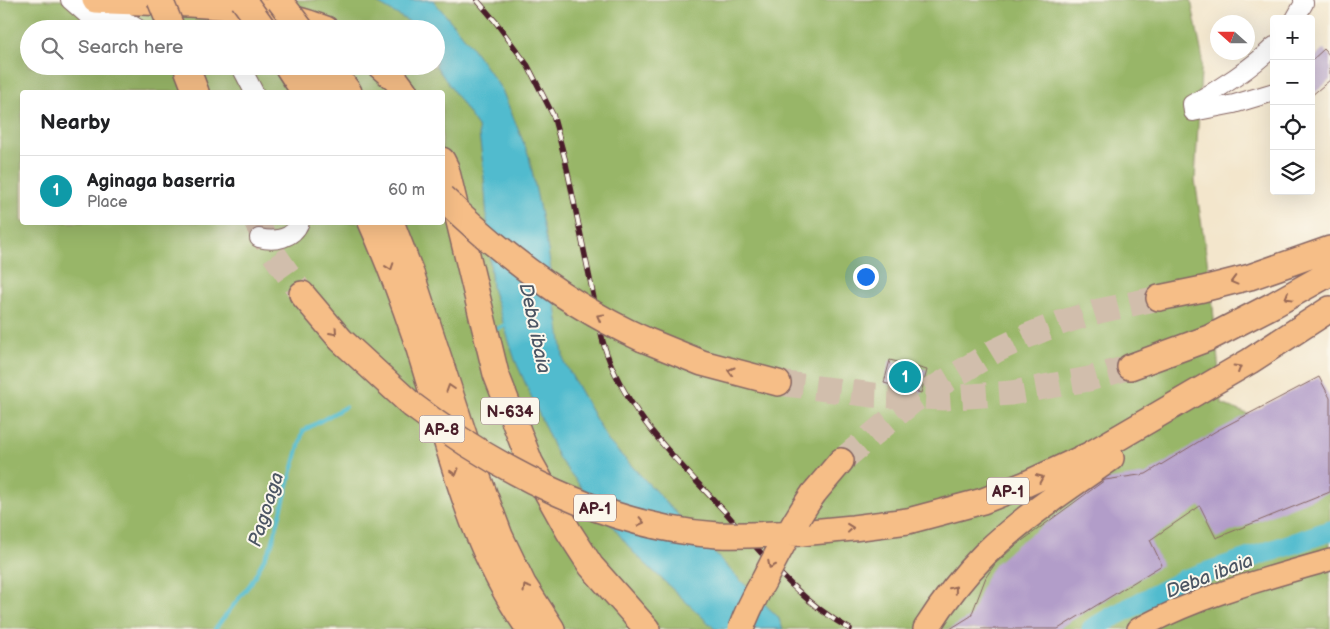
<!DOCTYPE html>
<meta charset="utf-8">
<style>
body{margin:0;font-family:"Balsamiq Sans",sans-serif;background:#f2f2f2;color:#202124}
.controls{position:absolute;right:15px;top:15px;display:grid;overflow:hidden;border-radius:5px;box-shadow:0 5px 20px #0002}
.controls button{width:45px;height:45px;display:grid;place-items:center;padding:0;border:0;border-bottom:1px solid #e0e0e0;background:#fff;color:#202124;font:25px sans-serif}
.compass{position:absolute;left:1210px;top:15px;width:45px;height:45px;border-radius:50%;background:#fff;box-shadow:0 5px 20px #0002;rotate:291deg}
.you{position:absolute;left:865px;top:276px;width:18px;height:18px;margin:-12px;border:4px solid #fff;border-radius:50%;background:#1a73e8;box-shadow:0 0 0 8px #1a73e833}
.badge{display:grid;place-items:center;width:32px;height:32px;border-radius:50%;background:#db2777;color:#fff;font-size:16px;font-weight:700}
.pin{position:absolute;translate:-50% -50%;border:2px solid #fff;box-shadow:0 1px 5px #0006}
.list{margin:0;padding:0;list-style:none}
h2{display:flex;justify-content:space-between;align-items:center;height:65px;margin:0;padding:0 20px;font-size:21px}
h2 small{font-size:16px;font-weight:400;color:#757577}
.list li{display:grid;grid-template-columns:32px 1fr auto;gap:15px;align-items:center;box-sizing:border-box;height:70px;padding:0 20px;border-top:1px solid #e0e0e0}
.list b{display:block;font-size:19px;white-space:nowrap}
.list p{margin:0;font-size:16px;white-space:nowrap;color:#757577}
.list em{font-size:16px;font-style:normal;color:#757577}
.icon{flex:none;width:28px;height:28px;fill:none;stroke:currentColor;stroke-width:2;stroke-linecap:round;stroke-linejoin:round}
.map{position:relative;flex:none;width:1330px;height:629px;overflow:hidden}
.search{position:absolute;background:#fff;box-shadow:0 5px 20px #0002;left:20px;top:20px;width:425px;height:55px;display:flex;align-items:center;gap:12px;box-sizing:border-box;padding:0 18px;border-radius:28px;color:#757577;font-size:19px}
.panel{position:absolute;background:#fff;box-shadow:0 5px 20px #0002;left:20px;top:90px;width:425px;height:135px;border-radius:5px}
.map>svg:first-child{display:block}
.forest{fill:#98b668;stroke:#716a4a;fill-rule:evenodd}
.water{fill:#51bbce;stroke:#4e6d7c}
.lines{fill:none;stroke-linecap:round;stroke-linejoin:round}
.stream{stroke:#51bbce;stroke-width:4}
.river{stroke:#51bbce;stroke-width:21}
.building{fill:#b29dc9}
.highway-tunnel{stroke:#d1beac;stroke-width:25;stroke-dasharray:25 12;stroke-linecap:butt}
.minor-casing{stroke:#856563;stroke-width:20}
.major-casing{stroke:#856563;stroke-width:24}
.highway-casing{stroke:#856563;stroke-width:28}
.minor{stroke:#fff;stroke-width:18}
.major{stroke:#f6be87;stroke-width:21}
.highway{stroke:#f6be87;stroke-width:25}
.rail-casing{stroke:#4a1f2b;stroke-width:5.5}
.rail{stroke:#fbf7ec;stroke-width:4;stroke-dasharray:11;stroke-linecap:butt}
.highway-bridge-casing{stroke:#856563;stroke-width:28;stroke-linecap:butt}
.highway-bridge{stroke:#f6be87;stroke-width:25}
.oneway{stroke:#976754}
.labels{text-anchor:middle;stroke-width:4;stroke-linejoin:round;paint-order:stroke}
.shield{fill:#fbf7ec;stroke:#7f6065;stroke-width:1}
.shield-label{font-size:16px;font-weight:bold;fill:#4a1f2b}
.water-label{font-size:19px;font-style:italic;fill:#4c5664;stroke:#fbf7ec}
</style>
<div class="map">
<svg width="1330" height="629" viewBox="0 0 1330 629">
<rect width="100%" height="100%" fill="#fbf7ec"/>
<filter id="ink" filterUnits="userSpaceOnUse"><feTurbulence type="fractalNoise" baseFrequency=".02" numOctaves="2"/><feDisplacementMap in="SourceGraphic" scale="10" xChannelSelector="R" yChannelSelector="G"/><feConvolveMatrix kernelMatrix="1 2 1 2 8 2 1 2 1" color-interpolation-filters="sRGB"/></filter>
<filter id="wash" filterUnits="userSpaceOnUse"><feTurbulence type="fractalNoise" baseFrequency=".0096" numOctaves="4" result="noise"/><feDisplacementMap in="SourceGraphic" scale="20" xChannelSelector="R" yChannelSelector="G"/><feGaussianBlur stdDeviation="1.12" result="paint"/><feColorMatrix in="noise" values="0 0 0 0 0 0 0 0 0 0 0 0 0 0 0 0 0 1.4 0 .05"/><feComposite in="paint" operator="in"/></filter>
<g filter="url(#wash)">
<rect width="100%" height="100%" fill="#f3e6cc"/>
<!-- forest -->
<path class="forest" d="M0,0H1191L1202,55L1195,180L1211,286L1222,404L1330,446V629H0ZM29,29H436V66H29ZM22,92H442V222H22Z"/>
<!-- water -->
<path class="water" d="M372,0H433L468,42L502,90L529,156L548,250L564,362L608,441L737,577L778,617L783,629H715L633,552L559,459L515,360L492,288L483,165L478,127L436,66V29H416L415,25Z"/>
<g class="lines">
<!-- stream -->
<path class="stream" d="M497,329L508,323
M215,629L251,583L272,544L303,431L345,407"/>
<!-- river -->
<path class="river" d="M1092,629L1114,616L1184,580L1330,531"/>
</g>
<g id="blocks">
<!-- building -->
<path class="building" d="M1324,49L1330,56V80L1311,96V61Z
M890,360L927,370L921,393L884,383Z
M1319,377L1330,398V492L1216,538L1200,506L1150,540L1162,565L1058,629H950L971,616L986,577L995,564L1015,546L1105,480L1146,474L1216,431Z"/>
</g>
</g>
<g filter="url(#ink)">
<use href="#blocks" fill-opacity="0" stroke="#856563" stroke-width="1"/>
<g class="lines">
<!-- highway-tunnel -->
<path class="highway-tunnel" d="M256,222L273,253L302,294
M778,383L873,395L943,398L1011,393L1089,379L1130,367
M841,461L913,401L995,351L1027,336L1060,323L1099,311L1159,298"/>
<!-- minor casing -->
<g class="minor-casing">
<path id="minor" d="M70,0L86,14L103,16L129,23L139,29
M1295,19L1304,3L1303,0
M1274,46C1253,67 1218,90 1192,104L1193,112L1234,104L1274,92
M238,66L242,69L254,92
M259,238C275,242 293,239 300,222"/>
</g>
<!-- major casing -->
<g class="major-casing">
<path id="major" d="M1138,629C1198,596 1264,579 1330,560"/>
</g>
<!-- highway casing -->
<g class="highway-casing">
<path id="highway" d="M95,0C173,5 253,0 326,29
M186,66L196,92
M287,66L304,92
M309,66L326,92
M329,66L349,92
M380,66L396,80L405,92
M442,160L446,168L496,374L530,462L569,532L591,566L647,629
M371,222C388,260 402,298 415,336C447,436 467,541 529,629
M391,222L412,276L477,475L500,536L523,584L552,629
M302,294L341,340L412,405
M1159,298L1203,289L1250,277L1330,249
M643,339L702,363L778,383
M1130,367L1209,338L1275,304L1330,273
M814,493L841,461
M801,533L853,528L908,521L983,501L1026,484L1089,455L1250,361L1330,309
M926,629C943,602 963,576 985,554C1023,517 1068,488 1111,458"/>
</g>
<!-- minor -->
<use href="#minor" class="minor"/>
<!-- major -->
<use href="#major" class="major"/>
<!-- highway -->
<use href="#highway" class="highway"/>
<!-- rail casing -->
<g class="rail-casing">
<path id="rail" d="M477,0L495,21L528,66L553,115L565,159L603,342C623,411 679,462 726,513C764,556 799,601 850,629"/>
</g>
<!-- rail -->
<use href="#rail" class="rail"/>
<!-- highway-bridge casing -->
<g class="highway-bridge-casing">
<path id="highway-bridge" d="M160,0L172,29
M243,0L264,29
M279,0L301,29
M442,197C501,254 568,305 643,339
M412,405C498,471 608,528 718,535C746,536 774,534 801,533
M741,629C747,612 755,596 764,580C779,550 794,521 814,493"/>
</g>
<!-- highway-bridge -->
<use href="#highway-bridge" class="highway-bridge"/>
</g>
<!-- one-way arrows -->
<defs><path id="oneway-chevron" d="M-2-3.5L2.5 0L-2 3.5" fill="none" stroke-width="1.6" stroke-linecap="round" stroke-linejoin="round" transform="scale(1.25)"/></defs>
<g class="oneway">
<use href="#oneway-chevron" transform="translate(390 267) rotate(71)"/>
<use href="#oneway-chevron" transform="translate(1234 281) rotate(165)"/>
<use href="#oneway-chevron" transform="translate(1288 297) rotate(150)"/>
<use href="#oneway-chevron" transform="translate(600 317) rotate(-151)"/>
<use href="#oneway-chevron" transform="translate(334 332) rotate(48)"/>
<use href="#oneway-chevron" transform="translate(1238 368) rotate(-31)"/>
<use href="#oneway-chevron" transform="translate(731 371) rotate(-164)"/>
<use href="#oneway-chevron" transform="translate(450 388) rotate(-108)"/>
<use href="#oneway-chevron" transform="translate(455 472) rotate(73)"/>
<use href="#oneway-chevron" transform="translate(1040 478) rotate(-25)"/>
<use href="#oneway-chevron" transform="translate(641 522) rotate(13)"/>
<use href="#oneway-chevron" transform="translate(850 528) rotate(-6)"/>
<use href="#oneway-chevron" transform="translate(771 565) rotate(117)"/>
<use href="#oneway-chevron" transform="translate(526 588) rotate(-121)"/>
<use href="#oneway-chevron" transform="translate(954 589) rotate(-51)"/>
</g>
</g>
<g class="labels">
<!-- shield labels -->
<g class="shield">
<rect x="481" y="397.5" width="58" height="27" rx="4"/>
<rect x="419.5" y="415.5" width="45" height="27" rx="4"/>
<rect x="987" y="477.5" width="42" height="27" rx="4"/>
<rect x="574" y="494.5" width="42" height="27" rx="4"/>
</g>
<g class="shield-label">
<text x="510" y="417">N-634</text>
<text x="442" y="435">AP-8</text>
<text x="1008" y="497">AP-1</text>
<text x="595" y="514">AP-1</text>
</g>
<!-- water labels -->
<g class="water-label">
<text transform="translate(536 328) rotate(78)" y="7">Deba ibaia</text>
<text transform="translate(265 509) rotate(-72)" y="7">Pagoaga</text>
<text transform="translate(1209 575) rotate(-21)" y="7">Deba ibaia</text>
</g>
</g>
</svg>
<div class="controls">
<button>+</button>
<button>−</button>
<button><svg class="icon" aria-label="locate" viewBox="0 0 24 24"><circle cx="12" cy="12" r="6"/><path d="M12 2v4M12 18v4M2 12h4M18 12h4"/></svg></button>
<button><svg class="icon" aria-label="layers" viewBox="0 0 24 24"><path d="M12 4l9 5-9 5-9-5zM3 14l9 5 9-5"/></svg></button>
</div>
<svg class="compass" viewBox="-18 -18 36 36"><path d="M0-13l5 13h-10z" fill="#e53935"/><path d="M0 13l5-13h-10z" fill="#757577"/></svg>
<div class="you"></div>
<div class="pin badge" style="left:905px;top:377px;background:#0f9aa8">1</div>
<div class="search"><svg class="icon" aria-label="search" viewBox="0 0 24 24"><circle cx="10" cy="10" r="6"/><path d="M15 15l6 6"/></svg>Search here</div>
<section class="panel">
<h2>Nearby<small></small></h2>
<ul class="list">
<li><span class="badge" style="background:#0f9aa8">1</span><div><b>Aginaga baserria</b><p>Place</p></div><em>60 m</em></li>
</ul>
</section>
</div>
